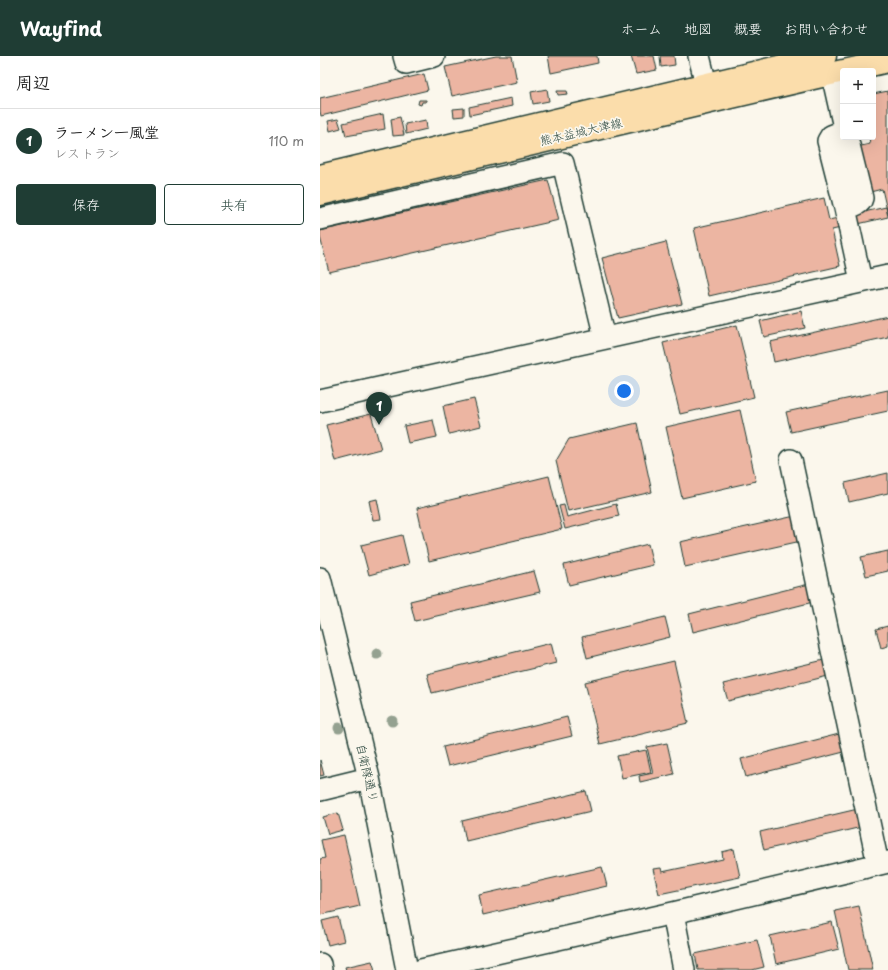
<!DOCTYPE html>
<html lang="ja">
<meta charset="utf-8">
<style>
body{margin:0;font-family:"Playpen Sans","Klee One",sans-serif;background:#f2f2f2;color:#222}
.controls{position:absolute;right:12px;top:12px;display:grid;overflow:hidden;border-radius:4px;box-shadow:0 4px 16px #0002}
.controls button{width:36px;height:36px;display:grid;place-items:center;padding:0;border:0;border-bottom:1px solid #e0e0e0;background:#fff;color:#222;font:20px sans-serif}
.you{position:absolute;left:304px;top:335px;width:14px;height:14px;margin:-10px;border:3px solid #fff;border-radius:50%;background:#1a73e8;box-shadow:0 0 0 6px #1a73e833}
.badge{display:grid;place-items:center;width:26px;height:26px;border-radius:50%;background:#1f3d34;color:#fff;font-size:13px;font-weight:700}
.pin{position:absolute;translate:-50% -33px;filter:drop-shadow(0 1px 2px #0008)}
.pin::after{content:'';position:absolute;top:21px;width:14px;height:12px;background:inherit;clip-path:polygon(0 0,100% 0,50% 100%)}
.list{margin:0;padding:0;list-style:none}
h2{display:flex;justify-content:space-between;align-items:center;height:52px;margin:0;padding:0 16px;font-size:17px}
h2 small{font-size:13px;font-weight:400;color:#767676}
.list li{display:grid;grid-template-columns:26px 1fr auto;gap:12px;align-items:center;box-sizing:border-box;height:64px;padding:0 16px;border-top:1px solid #e0e0e0}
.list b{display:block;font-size:15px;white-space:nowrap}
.list p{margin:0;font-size:13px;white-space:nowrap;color:#767676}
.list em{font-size:13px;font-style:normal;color:#767676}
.actions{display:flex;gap:8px;padding:12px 16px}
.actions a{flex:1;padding:9px 0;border:1px solid #1f3d34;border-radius:4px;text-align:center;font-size:14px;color:#1f3d34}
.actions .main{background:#1f3d34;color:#fff}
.map{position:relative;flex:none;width:568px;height:914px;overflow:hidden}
header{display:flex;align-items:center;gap:24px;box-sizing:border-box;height:56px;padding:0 20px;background:#1f3d34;color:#fff}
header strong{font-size:19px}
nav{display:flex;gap:22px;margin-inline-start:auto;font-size:14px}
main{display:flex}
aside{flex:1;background:#fff}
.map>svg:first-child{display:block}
.building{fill:#ecb5a2;stroke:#1f3d34}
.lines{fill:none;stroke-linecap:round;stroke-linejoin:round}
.minor-casing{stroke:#1f3d34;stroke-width:24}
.major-casing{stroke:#1f3d34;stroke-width:25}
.minor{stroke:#fbf7ec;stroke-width:21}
.major{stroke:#fbddab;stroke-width:22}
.tree{fill:#94a190}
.labels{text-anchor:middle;stroke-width:3.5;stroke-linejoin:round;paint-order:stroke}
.street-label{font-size:12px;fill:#1f3d34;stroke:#fbf7ec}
</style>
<header>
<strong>Wayfind</strong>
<nav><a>ホーム</a><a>地図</a><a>概要</a><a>お問い合わせ</a></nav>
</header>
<main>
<aside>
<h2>周辺<small></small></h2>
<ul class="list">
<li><span class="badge">1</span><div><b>ラーメン一風堂</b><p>レストラン</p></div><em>110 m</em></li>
</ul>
<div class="actions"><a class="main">保存</a><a>共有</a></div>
</aside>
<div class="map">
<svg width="568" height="914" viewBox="0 0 568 914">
<rect width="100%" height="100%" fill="#fbf7ec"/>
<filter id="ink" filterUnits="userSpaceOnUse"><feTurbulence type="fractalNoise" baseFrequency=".025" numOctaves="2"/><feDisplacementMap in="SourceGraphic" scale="8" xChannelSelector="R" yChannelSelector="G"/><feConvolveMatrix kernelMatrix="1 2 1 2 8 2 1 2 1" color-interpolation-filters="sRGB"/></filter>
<g filter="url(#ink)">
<!-- building -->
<path class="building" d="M176,0H192L197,26L132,40L125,11Z
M228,0H277L278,7L231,17Z
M311,0H334L337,14L316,18Z
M340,0H354L355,9L341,11Z
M104,18L108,34L1,60L0,55V42Z
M227,33L229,45L213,48L211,36Z
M237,35H247L248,38L238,39Z
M568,35V159L562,133L531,141L519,95L550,88L549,81H553V38Z
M191,42L192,50L150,59L149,51Z
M99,44H106V46H102L101,49L98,48Z
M144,52V60L134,61L133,53Z
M63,58L65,73L26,80L23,67Z
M80,61L84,79L73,80L71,63Z
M18,63L21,72L10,75L8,65Z
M106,64L107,73L86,78L85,68Z
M228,124L239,164L9,216L0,181V175Z
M504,142L509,164L566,151L568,161L512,174L520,210L389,240L374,172Z
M346,186L362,248L298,262L282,202Z
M481,255L485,272L444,281L440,265Z
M568,260V281L454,306L450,286Z
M417,269L434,341L360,358L343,287Z
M568,334V355L471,376L466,356Z
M154,343L161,370L129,378L123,350Z
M420,354L436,425L362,442L346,371Z
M51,358L61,393L15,405L6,369Z
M113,364L117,381L88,387L84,370Z
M317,367L332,436L248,455L236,405L249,383Z
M568,417V437L529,446L525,427Z
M229,420L242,473L109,505L97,452Z
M57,443L61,463L53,464L49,445Z
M296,448L299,460L245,473L239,450L244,449L247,461Z
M475,460L481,485L365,511L360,486Z
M82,479L89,508L49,519L41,489Z
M328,488L333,509L249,529L244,509Z
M568,495V515L546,520L541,501Z
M214,515L220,536L95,565L90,545Z
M489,528L493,546L373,576L369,558Z
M345,561L350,581L267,602L262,581Z
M568,570V590L561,592L556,573Z
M231,587L236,607L112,637L107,618Z
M504,604L508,620L408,645L403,628Z
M354,605L368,667L280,688L265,626Z
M247,661L252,680L128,710L123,691Z
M523,677L528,695L426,721L421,703Z
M347,687L354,718L320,726L319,720L333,717L327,691Z
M326,694L331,716L302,722L297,700Z
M0,704L4,719L0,720Z
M266,735L271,755L146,785L142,765Z
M542,752L546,770L444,794L440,776Z
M18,757L23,774L8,778L3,761Z
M24,779L40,850L0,859V803L5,802L1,784Z
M414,793L420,821L339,838L333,813L341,812L342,816L403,803L402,796Z
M282,811L287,830L163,859L159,839Z
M539,850L553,914H528L515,855Z
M18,861L24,885L8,889L2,865Z
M512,866L519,893L456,908L450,880Z
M437,884L444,911L432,914H378L375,898Z
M52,905L55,914H26L25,911Z"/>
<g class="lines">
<!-- minor casing -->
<g class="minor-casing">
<path id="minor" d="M84,0L86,7L114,0
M379,0L386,28
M512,18L523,67
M523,71L521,76L511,80L508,85L525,152L541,225
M525,152C531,150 540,150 542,142L527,81
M0,163L243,107L285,282
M0,345L568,220
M471,404L558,808
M0,522L49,722L87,914
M0,734L49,722
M353,857L364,914
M0,908L1,914
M101,914L353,857L568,806"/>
</g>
<!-- major casing -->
<g class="major-casing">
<path id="major" d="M524,15L568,5
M0,120L505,0
M0,138L390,46L523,15"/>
</g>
<!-- minor -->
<use href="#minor" class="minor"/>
<!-- major -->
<use href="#major" class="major"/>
</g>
<!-- trees -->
<g class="tree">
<circle cx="57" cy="598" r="5.5"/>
<circle cx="72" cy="665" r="5.5"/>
<circle cx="19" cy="672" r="5.5"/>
</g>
</g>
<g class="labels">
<!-- street labels -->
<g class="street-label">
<text transform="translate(261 76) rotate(-13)" y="4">熊本益城大津線</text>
<text transform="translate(47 717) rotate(77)" y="4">自衛隊通り</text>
</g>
</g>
</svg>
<div class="controls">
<button>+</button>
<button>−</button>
</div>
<div class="you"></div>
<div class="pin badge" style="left:59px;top:369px">1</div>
</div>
</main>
